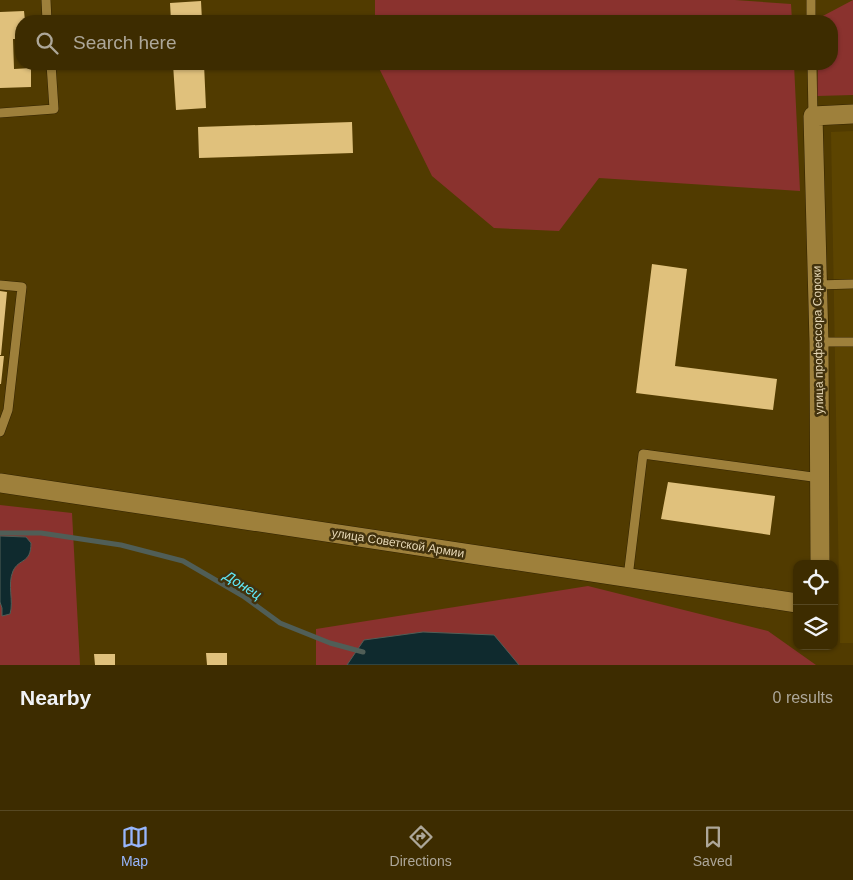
<!DOCTYPE html>
<meta charset="utf-8">
<style>
body{margin:0;font-family:Arial,sans-serif;background:#48380f;color:#f1f3f6}
.controls{position:absolute;right:15px;bottom:15px;display:grid;overflow:hidden;border-radius:10px;box-shadow:0 1px 4px #0004}
.controls button{width:45px;height:45px;display:grid;place-items:center;padding:0;border:0;border-bottom:1px solid #564822;background:#3d2c00;color:#f1f3f6;font:25px sans-serif}
.list{margin:0;padding:0;list-style:none}
h2{display:flex;justify-content:space-between;align-items:center;height:65px;margin:0;padding:0 20px;font-size:21px}
h2 small{font-size:16px;font-weight:400;color:#ada799}
.icon{flex:none;width:28px;height:28px;fill:none;stroke:currentColor;stroke-width:2;stroke-linecap:round;stroke-linejoin:round}
.map{position:relative;flex:none;width:853px;height:665px;overflow:hidden}
.search{position:absolute;background:#3d2c00;box-shadow:0 1px 4px #0004;left:15px;right:15px;top:15px;height:55px;display:flex;align-items:center;gap:12px;box-sizing:border-box;padding:0 18px;border-radius:20px;color:#ada799;font-size:19px}
.sheet{height:145px;background:#3d2c00}
nav{display:flex;justify-content:space-around;align-items:center;box-sizing:border-box;height:70px;border-top:1px solid #564822;background:#3d2c00;font-size:14px;color:#ada799}
nav a{display:grid;justify-items:center;gap:2px}
nav .on{color:#97b6fd}
.map>svg:first-child{display:block}
.built{fill:#5c4400}
.green{fill:#8a322e}
.water{fill:#0f2a2e;stroke:#505e57}
.lines{fill:none;stroke-linecap:round;stroke-linejoin:round}
.stream{stroke:#505e57;stroke-width:5}
.building{fill:#e0c17c}
.lane-casing{stroke:#322300;stroke-width:10}
.street-casing{stroke:#322300;stroke-width:20}
.lane{stroke:#9e803b;stroke-width:9}
.street{stroke:#9e803b;stroke-width:19}
.labels{text-anchor:middle;stroke-width:5;stroke-linejoin:round;paint-order:stroke}
.street-label{font-size:12px;fill:#e7d8b6;stroke:#42320d}
.water-label{font-size:14px;font-style:italic;fill:#60e9f9;stroke:#42320d}
</style>
<div class="map">
<svg width="853" height="665" viewBox="0 0 853 665">
<rect width="100%" height="100%" fill="#513b00"/>
<!-- built -->
<path class="built" d="M853,131V643H840L831,132Z"/>
<!-- green -->
<path class="green" d="M375,0H735L791,4L792,21H375Z
M853,0V95L817,96L818,64H832V21H818L819,18Z
M377,64H794L800,191L599,178L559,231L494,228L432,176Z
M0,505L72,513L80,665H0Z
M588,586L768,631L816,665H316V629Z"/>
<!-- water -->
<path class="water" d="M0,536L26,537L31,543C31,564 19,558 13,571C7,585 14,601 10,614L2,616V608L0,602Z
M423,632L494,635L519,665H347L364,640Z"/>
<g class="lines">
<!-- stream -->
<path class="stream" d="M0,533H41L121,545L183,561L243,596L280,623L330,643L363,652"/>
</g>
<!-- building -->
<path class="building" d="M201,1L202,21H171L170,3Z
M24,11L25,21H21V39H13L14,69L31,68V87L0,88V12Z
M173,64H204L206,108L176,110Z
M352,122L353,153L199,158L198,127Z
M652,264L687,269L675,366L777,379L773,410L636,393Z
M0,291L7,292L1,355H0Z
M0,356H4L1,384H0Z
M668,482L775,496L770,535L661,519Z
M206,653H227V665H207Z
M94,654H115V665H95Z"/>
<g class="lines">
<!-- lane casing -->
<g class="lane-casing">
<path id="lane" d="M46,0L47,21
M811,0V21
M812,64L813,116
M0,113L54,109L51,64
M0,285L22,287L8,410L0,432
M818,285L853,284
M819,342H853
M628,577L643,454L820,478"/>
</g>
<!-- street casing -->
<g class="street-casing">
<path id="street" d="M0,483L797,603
M820,564L819,342L813,116L853,114"/>
</g>
<!-- lane -->
<use href="#lane" class="lane"/>
<!-- street -->
<use href="#street" class="street"/>
</g>
<g class="labels">
<!-- street labels -->
<g class="street-label">
<text transform="translate(818 340) rotate(-91)" y="4">улица профессора Сороки</text>
<text transform="translate(398 543) rotate(9)" y="4">улица Советской Армии</text>
</g>
<!-- water labels -->
<g class="water-label">
<text transform="translate(243 585) rotate(32)" y="5">Донец</text>
</g>
</g>
</svg>
<div class="controls">
<button><svg class="icon" aria-label="locate" viewBox="0 0 24 24"><circle cx="12" cy="12" r="6"/><path d="M12 2v4M12 18v4M2 12h4M18 12h4"/></svg></button>
<button><svg class="icon" aria-label="layers" viewBox="0 0 24 24"><path d="M12 4l9 5-9 5-9-5zM3 14l9 5 9-5"/></svg></button>
</div>
<div class="search"><svg class="icon" aria-label="search" viewBox="0 0 24 24"><circle cx="10" cy="10" r="6"/><path d="M15 15l6 6"/></svg>Search here</div>
</div>
<section class="sheet">
<h2>Nearby<small>0 results</small></h2>
<ul class="list">
</ul>
</section>
<nav>
<a class="on"><svg class="icon" aria-label="map" viewBox="0 0 24 24"><path d="M3 6l6-2 6 2 6-2v14l-6 2-6-2-6 2zM9 4v14M15 6v14"/></svg>Map</a>
<a><svg class="icon" aria-label="directions" viewBox="0 0 24 24"><path d="M12 3l9 9-9 9-9-9zM9 14v-3h6M13 9l2 2-2 2"/></svg>Directions</a>
<a><svg class="icon" aria-label="saved" viewBox="0 0 24 24"><path d="M7 4h10v16l-5-4-5 4z"/></svg>Saved</a>
</nav>
